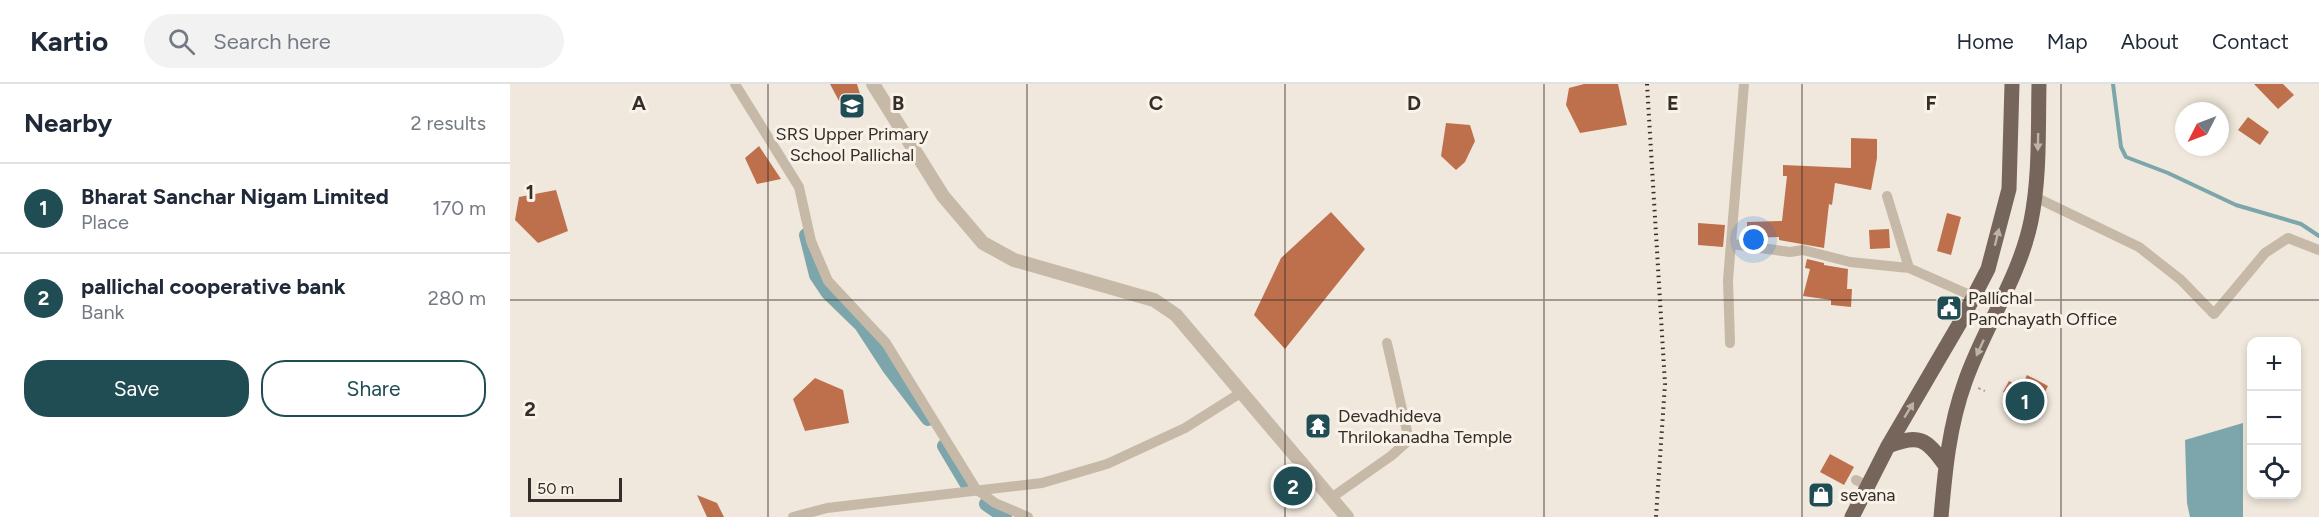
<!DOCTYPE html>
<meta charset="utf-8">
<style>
body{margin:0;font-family:Figtree,sans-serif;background:#f2f2f3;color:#1f2937}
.controls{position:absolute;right:18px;bottom:18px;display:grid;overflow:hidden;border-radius:12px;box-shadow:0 3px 9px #0003}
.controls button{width:54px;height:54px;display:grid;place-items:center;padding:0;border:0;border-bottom:2px solid #e0e1e3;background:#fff;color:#1f2937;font:30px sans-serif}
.compass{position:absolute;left:1665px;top:18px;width:54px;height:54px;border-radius:50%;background:#fff;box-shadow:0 3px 9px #0003;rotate:228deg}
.scale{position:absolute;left:18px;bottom:15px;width:94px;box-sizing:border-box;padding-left:6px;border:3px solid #352d28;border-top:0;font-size:16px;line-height:21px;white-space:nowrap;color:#352d28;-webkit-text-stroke:4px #f8f2e8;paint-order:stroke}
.you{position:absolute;left:1244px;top:156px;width:21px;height:21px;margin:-15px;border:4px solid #fff;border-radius:50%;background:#1a73e8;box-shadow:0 0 0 9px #1a73e833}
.badge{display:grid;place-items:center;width:39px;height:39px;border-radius:50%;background:#204c54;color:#fff;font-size:20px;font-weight:700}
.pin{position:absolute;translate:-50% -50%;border:3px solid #fff;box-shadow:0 2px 6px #0006}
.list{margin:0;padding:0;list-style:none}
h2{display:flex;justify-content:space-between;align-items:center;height:78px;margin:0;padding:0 24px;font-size:26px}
h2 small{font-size:20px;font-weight:400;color:#747a83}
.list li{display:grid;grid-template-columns:39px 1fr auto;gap:18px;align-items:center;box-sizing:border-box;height:90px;padding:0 24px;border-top:2px solid #e0e1e3}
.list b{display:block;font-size:22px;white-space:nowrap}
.list p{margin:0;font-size:20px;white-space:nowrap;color:#747a83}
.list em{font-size:20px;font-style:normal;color:#747a83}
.actions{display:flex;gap:12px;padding:18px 24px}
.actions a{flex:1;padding:14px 0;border:2px solid #204c54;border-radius:24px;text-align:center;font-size:21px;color:#204c54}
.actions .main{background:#204c54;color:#fff}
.icon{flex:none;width:33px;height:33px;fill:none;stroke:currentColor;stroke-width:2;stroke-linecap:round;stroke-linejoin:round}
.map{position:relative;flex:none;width:1809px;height:433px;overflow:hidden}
header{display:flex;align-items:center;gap:36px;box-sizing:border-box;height:84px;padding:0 30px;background:#fff;border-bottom:2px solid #e0e1e3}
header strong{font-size:28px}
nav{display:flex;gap:33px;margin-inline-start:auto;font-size:21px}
.search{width:420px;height:54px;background:#f2f2f3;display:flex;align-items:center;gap:15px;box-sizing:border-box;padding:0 21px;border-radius:33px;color:#747a83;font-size:22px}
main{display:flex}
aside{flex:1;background:#fff}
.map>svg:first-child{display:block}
.water{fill:#7ca6ab}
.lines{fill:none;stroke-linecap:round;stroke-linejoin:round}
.stream{stroke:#7ca6ab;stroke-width:4}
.canal{stroke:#7ca6ab;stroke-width:14}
.building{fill:#be704c}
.path{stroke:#b3a393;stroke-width:2;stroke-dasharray:3 3;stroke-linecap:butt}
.minor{stroke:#c7b9a8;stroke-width:10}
.tertiary{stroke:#c7b9a8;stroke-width:14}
.primary{stroke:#76655a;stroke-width:15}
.rail{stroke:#352d28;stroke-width:4;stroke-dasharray:1.5 4.5;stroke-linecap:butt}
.oneway{fill:#beb3a8}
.grid{fill:none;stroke:#352d28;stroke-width:1.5;stroke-opacity:0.55}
.labels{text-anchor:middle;stroke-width:6;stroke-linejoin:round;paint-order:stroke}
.poi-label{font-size:18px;fill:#352d28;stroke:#f8f2e8;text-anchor:start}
.grid-label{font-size:20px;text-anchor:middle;font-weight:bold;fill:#352d28;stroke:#f8f2e8;stroke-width:6;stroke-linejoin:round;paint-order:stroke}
</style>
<header>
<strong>Kartio</strong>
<div class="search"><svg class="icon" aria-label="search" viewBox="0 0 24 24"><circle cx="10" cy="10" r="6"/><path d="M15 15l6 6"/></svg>Search here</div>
<nav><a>Home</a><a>Map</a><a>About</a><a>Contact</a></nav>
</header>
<main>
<aside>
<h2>Nearby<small>2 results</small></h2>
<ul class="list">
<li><span class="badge">1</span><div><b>Bharat Sanchar Nigam Limited</b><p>Place</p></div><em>170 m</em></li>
<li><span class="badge">2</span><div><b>pallichal cooperative bank</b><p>Bank</p></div><em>280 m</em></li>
</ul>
<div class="actions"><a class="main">Save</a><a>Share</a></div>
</aside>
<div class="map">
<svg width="1809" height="433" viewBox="0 0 1809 433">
<rect width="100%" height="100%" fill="#f0e8dc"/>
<!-- water -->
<path class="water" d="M1733,339V433H1680L1677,419L1675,356Z"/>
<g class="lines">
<!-- stream -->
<path class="stream" d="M1603,0L1611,63L1616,73L1658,89L1726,121L1791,140L1809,152"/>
<!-- canal -->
<path class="canal" d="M296,151L306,191L318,209L351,241L379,284L418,335
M434,362L459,404
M476,420L495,433"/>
</g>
<!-- building -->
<path class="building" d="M320,0H347L350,10L329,17Z
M1074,0H1108L1117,41L1070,49L1056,21L1059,4Z
M1744,0H1773L1784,11L1768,25Z
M1738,33L1759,48L1750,61L1728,46Z
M936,39L960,41L965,57L955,78L946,86L931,72Z
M1341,54L1367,55V74L1361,106L1325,99L1322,121L1319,120L1314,164L1269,156V153L1237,154V138L1272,137L1277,92H1273V81L1341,84Z
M249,62L271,95L247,100L235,74Z
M46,106L58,147L28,159L5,136L9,113Z
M821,128L855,165L775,265L744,231L771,174Z
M1437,129L1451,133L1441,171L1427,167Z
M1188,139L1215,141L1213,163L1188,161Z
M1379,145L1380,164L1360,165L1359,146Z
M1297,175L1314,179V181L1338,185L1337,205H1342L1341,223L1321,221V216L1293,212L1300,185L1295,184Z
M1517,291L1538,302L1521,334L1497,322L1502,312L1493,308L1499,297L1511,303Z
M305,294L333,306L339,339L295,347L283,315Z
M1320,370L1344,383L1334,401L1310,388Z
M784,385L800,403L780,420L765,403Z
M187,411L207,419L214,433H197Z"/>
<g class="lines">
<!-- path -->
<path class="path" d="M1468,304L1475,307"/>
<!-- minor -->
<path class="minor" d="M225,0L289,103L301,157L318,197L376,259L466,405L485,419L518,433
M1377,112L1399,184
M1525,113L1629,163L1671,196L1704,230L1755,169L1778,154L1809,166
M1222,160L1280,168L1293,166L1340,178L1399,184L1462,212
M1220,259L1218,196L1234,0
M1346,396L1358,402
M821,414L881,372L899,356L877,259
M283,433L317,424L532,399L597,380L675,344L732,308"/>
<!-- tertiary -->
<path class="tertiary" d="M363,0L433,112L473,159L504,176L644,216L666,231L837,433"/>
<!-- primary -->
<path class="primary" d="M1378,362C1409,350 1416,354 1435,381
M1342,433L1378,362L1451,237L1478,185L1499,105L1502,0
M1431,433C1435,387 1439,342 1455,298C1474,243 1509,195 1521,137C1530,92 1528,46 1529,0"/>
<!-- rail -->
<path class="rail" d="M1137,0L1155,300L1146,433"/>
</g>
<!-- one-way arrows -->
<defs><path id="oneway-solid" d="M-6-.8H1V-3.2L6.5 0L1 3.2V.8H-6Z" transform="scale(1.5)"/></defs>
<g class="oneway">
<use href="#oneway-solid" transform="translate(1528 58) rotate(91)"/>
<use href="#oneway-solid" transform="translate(1487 153) rotate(-76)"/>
<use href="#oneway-solid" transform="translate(1470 264) rotate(115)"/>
<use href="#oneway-solid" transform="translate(1399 326) rotate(-59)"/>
</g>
<!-- grid -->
<path class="grid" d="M258,0V433M517,0V433M775,0V433M1034,0V433M1292,0V433M1551,0V433M0,216H1809"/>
<!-- icons -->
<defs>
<g id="school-square" transform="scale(1.35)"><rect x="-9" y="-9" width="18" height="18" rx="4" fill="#204c54" stroke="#f8f2e8"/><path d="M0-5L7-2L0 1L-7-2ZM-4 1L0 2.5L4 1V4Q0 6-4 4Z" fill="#fff"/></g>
<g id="civic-square" transform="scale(1.35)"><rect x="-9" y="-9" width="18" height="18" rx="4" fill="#204c54" stroke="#f8f2e8"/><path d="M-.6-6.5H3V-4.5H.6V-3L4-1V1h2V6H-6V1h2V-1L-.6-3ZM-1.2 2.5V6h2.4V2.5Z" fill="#fff"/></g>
<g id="temple-square" transform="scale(1.35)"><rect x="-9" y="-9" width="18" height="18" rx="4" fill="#204c54" stroke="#f8f2e8"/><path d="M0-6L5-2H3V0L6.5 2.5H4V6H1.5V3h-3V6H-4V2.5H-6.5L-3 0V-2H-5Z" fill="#fff"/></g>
<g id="shop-square" transform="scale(1.35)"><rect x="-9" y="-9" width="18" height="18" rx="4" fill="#204c54" stroke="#f8f2e8"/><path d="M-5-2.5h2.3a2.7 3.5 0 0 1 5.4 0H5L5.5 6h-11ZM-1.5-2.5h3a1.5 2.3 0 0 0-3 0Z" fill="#fff"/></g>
</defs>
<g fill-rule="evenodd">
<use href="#school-square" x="342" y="22"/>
<use href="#civic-square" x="1439" y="224"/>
<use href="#temple-square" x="808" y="342"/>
<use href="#shop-square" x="1311" y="411"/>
</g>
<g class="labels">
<!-- poi labels -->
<g class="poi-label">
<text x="342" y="56" text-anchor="middle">SRS Upper Primary<tspan x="342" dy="21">School Pallichal</tspan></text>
<text x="1458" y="220">Pallichal<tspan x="1458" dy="21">Panchayath Office</tspan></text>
<text x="828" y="338">Devadhideva<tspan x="828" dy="21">Thrilokanadha Temple</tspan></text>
<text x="1330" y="417">sevana</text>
</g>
</g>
<g class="grid-label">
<text x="129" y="26">A</text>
<text x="388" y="26">B</text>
<text x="646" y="26">C</text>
<text x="904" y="26">D</text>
<text x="1163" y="26">E</text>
<text x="1421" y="26">F</text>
<text x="20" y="115">1</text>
<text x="20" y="332">2</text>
</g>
</svg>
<div class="controls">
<button>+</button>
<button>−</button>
<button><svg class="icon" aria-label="locate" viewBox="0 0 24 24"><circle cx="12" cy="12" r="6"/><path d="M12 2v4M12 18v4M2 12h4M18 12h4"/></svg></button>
</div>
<svg class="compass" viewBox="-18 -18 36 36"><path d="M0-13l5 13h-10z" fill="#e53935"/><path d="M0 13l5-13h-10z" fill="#747a83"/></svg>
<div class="scale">50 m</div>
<div class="you"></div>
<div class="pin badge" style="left:1515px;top:317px">1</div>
<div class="pin badge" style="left:783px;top:402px">2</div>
</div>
</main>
